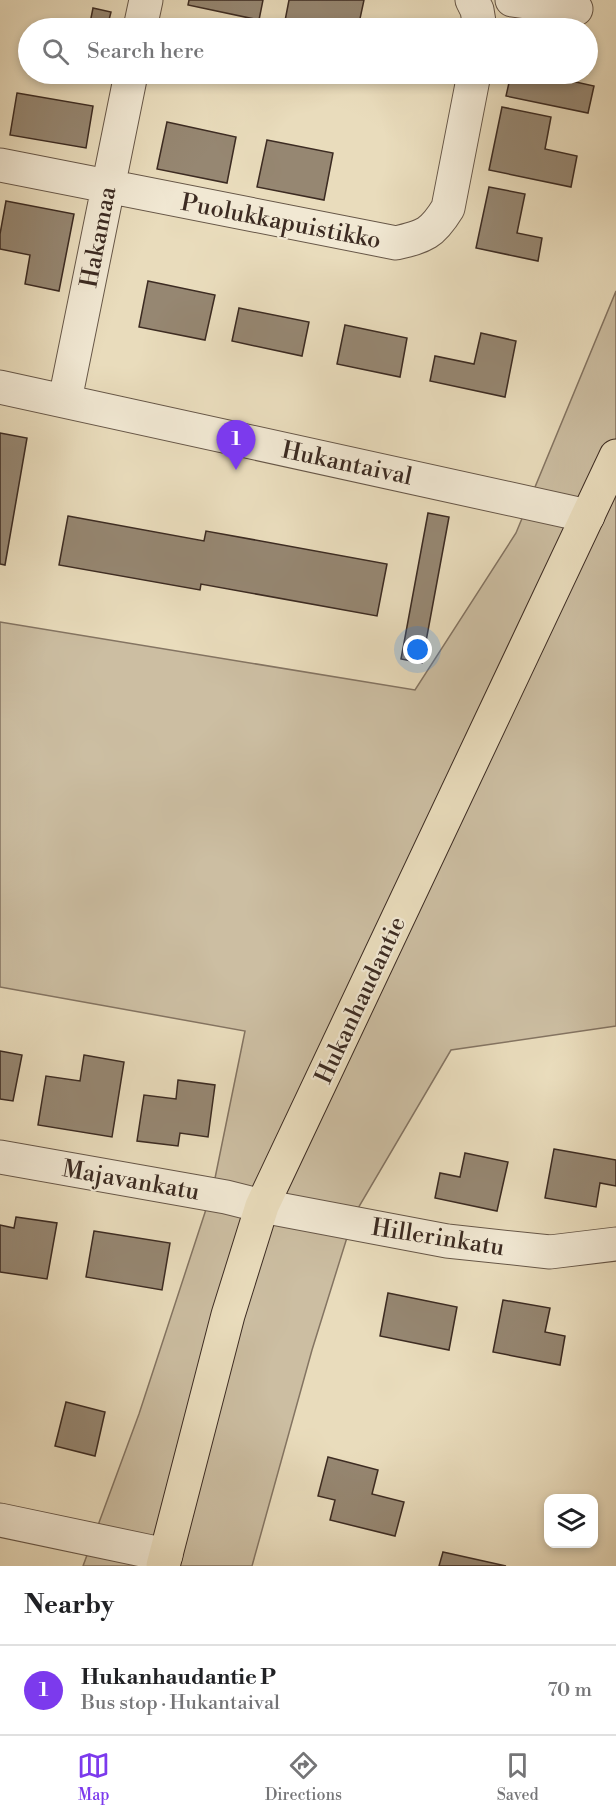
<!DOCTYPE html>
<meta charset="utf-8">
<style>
body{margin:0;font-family:"Libre Bodoni",serif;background:#f2f2f2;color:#202124}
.controls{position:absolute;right:18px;bottom:18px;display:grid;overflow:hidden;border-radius:12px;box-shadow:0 3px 9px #0003}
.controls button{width:54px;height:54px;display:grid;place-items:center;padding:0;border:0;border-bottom:2px solid #e0e0e0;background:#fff;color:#202124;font:30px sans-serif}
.you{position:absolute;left:418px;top:650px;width:21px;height:21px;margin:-15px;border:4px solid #fff;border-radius:50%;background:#1a73e8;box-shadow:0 0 0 9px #1a73e833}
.badge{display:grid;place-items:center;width:39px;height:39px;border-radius:50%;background:#7c3aed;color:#fff;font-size:20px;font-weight:700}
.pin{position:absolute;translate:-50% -50px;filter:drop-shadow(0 2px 3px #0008)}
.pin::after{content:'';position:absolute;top:32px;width:21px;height:18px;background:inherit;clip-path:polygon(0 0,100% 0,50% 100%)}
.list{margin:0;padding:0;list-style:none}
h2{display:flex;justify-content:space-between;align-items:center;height:78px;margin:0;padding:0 24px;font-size:26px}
h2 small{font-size:20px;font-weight:400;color:#757577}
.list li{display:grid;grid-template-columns:39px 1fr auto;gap:18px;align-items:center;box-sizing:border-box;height:90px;padding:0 24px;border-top:2px solid #e0e0e0}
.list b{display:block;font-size:22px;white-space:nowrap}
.list p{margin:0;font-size:20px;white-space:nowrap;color:#757577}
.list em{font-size:20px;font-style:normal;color:#757577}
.icon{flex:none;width:33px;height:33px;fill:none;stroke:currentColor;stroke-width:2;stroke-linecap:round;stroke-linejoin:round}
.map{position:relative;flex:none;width:616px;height:1566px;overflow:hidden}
.search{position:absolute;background:#fff;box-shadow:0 3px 9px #0003;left:18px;right:18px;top:18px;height:66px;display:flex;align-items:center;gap:15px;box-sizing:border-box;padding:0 21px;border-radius:33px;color:#757577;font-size:22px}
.sheet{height:168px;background:#fff}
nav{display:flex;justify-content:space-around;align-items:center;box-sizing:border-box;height:84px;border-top:2px solid #e0e0e0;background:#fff;font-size:16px;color:#757577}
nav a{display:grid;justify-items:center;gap:3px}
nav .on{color:#7c3aed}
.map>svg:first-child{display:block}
.green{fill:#ccbea2;stroke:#847462;stroke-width:1.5}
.building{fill:#968772;stroke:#3c2b22;stroke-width:1.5}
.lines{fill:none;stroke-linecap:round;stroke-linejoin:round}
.minor-casing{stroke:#675748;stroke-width:35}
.major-casing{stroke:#3c2b22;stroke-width:35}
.minor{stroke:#f1e8d3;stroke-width:33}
.major{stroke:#e9dcbc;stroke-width:33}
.labels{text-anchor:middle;stroke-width:4.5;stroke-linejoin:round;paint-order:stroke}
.street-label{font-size:24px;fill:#3c2b22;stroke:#f1e8d3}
</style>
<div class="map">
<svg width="616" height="1566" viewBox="0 0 616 1566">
<rect width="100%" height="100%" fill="#e9dcbc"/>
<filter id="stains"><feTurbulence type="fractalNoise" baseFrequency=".00333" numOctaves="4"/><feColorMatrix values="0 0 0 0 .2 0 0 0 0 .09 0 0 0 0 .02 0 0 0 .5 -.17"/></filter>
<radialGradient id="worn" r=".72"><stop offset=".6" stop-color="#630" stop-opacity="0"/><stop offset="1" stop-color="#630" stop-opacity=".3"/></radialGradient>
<!-- green -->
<path class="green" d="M616,291V1026L451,1050L354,1215L312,1350L252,1566H83L139,1414L213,1188L245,1031L0,987V622L415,690L516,533Z"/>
<!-- building -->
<path class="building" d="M189,0H263L259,20L188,5Z
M289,0H364L358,28H295L284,26Z
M93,8L111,12L107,28H89Z
M79,74H98L96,81L78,77Z
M511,74H563L562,79L594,86L588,113L506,96Z
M17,93L93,106L86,148L10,135Z
M502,107L551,117L545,149L577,156L571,187L489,170Z
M167,122L236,137L227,183L157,169Z
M267,140L333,153L324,200L257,187Z
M489,187L525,194L517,233L542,238L538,261L476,248Z
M6,201L74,214L59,291L25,284L30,255L0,249V234Z
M148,281L215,295L205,340L139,327Z
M239,308L309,322L302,356L232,341Z
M345,325L407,338L400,377L337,364Z
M481,333L516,341L505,397L430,381L435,356L474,364Z
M0,433L27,438L5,565L0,564Z
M428,513L449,517L422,663L401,659Z
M68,516L204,541L206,531L387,564L377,616L201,584L200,590L59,565Z
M0,1051L22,1055L13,1101L0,1099Z
M84,1055L124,1062L112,1137L38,1125L46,1076L80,1081Z
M178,1080L215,1085L208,1137L180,1133L178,1146L137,1141L144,1095L176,1099Z
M554,1149L616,1160V1186L600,1183L596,1207L545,1198Z
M465,1153L508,1162L497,1211L435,1198L440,1173L460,1177Z
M16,1217L57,1223L47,1279L0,1272V1225L14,1228Z
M94,1231L170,1243L162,1290L86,1277Z
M388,1293L457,1307L449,1350L380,1336Z
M503,1300L550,1308L545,1332L565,1336L560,1365L493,1352Z
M66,1402L105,1412L95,1456L55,1446Z
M328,1457L378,1470L372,1494L404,1502L395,1536L330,1520L335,1500L318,1496Z
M443,1552L506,1566H439Z"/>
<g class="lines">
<!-- minor casing -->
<g class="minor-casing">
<path id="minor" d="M472,0L477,10L480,28
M512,0L576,9
M140,28L146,0
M0,165L396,243C425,236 432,234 448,208L474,74
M0,387L588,516
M65,400L131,74
M0,1157L226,1197L262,1206L447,1241L550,1252L616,1244
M0,1520L166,1555"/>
</g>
<!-- major casing -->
<g class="major-casing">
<path id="major" d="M163,1566L228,1315L262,1206L616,456"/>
</g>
<!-- minor -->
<use href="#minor" class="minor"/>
<!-- major -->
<use href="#major" class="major"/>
</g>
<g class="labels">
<!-- street labels -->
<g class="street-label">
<text transform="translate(281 221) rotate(11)" y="8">Puolukkapuistikko</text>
<text transform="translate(98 237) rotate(-79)" y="8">Hakamaa</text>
<text transform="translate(347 463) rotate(12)" y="8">Hukantaival</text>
<text transform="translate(360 1000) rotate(-65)" y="8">Hukanhaudantie</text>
<text transform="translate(131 1180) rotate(10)" y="8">Majavankatu</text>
<text transform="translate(438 1237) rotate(9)" y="8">Hillerinkatu</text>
</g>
</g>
<rect width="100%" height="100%" filter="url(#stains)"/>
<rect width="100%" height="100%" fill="url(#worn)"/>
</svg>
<div class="controls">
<button><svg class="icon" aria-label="layers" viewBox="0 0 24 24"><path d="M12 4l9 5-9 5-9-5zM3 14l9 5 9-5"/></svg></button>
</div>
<div class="you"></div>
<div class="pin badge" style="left:236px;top:470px">1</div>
<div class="search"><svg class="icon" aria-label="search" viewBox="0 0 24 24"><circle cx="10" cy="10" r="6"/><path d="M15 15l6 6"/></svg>Search here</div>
</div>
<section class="sheet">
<h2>Nearby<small></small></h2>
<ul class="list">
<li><span class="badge">1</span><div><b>Hukanhaudantie P</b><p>Bus stop · Hukantaival</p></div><em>70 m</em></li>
</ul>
</section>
<nav>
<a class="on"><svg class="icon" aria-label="map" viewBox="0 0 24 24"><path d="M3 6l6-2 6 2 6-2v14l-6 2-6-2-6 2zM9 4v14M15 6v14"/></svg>Map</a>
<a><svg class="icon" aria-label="directions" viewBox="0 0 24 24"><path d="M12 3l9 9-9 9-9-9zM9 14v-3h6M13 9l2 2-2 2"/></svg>Directions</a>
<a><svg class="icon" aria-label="saved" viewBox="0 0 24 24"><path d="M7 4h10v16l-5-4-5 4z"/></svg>Saved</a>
</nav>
